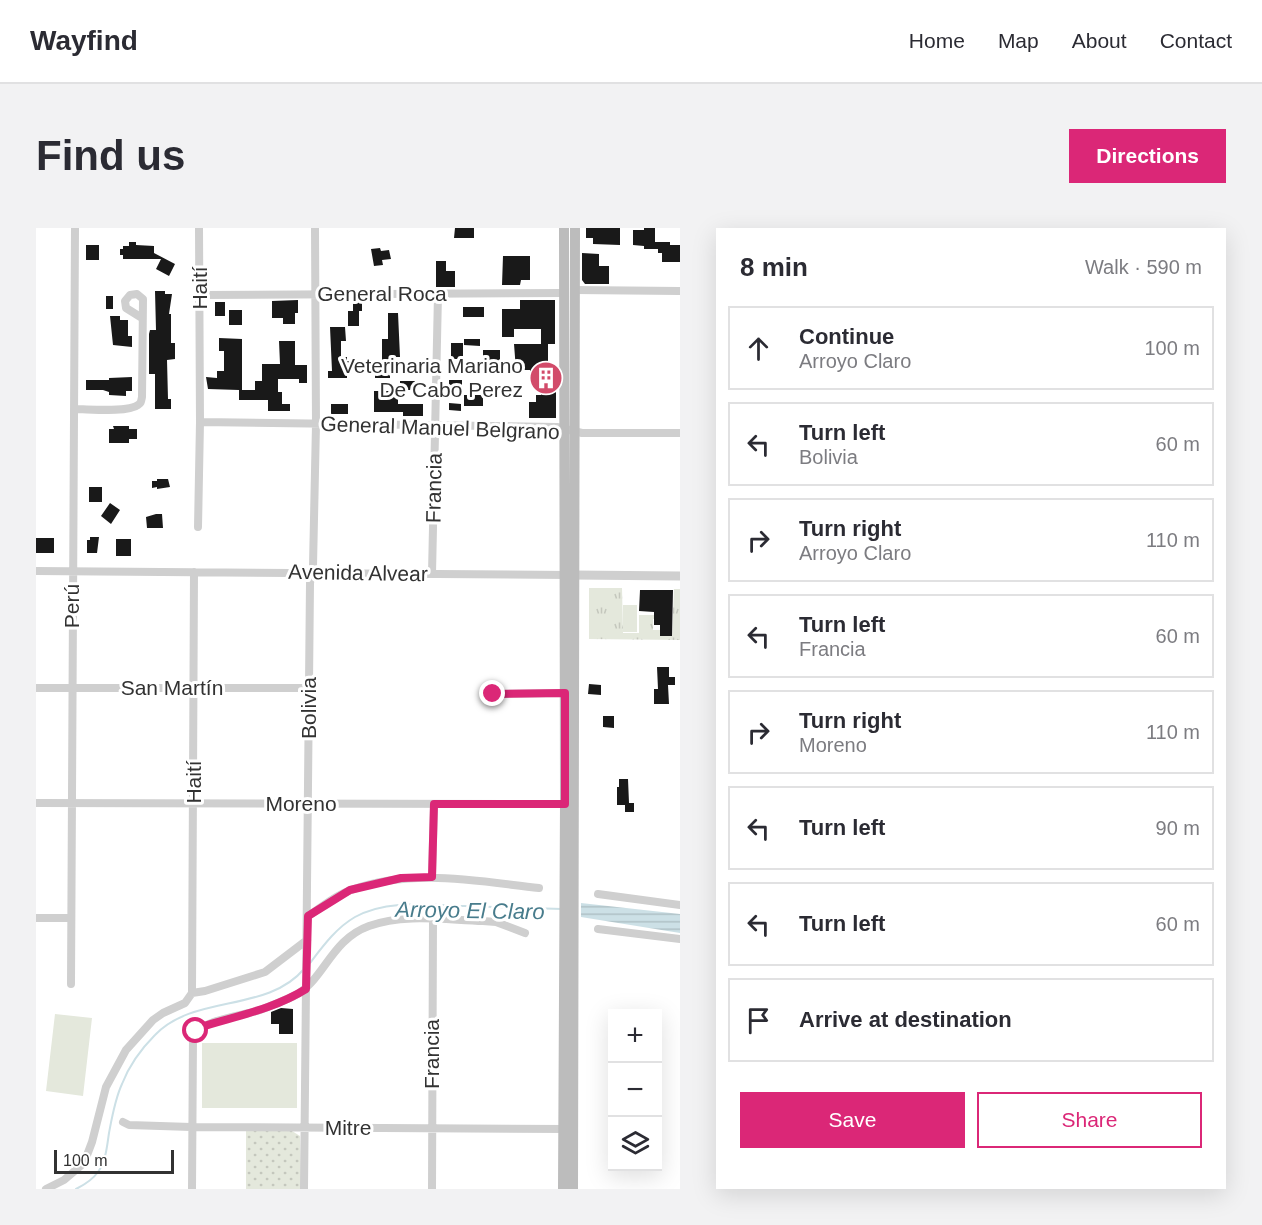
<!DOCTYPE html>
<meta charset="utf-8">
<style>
body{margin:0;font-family:Helvetica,sans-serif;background:#f2f2f3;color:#2b2b33}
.controls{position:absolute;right:18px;bottom:18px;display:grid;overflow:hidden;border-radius:0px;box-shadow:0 6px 24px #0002}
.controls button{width:54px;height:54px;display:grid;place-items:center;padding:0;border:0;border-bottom:2px solid #e1e1e2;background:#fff;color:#2b2b33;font:30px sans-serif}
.scale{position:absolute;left:18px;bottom:15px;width:120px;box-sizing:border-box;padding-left:6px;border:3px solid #323232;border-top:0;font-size:16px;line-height:21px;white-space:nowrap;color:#323232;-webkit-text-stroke:4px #fff;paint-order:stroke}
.stop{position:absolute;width:18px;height:18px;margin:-14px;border:4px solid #db2777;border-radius:50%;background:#fff}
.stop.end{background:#db2777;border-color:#fff;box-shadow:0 2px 6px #0008}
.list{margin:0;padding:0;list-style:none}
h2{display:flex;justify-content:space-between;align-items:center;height:78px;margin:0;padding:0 24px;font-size:26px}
h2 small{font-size:20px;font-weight:400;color:#7c7c81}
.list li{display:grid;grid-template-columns:39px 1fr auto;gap:18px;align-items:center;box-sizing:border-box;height:84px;margin:0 12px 12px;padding:0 12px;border:2px solid #e1e1e2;border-radius:0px}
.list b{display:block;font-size:22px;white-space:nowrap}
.list p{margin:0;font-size:20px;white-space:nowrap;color:#7c7c81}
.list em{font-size:20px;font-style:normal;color:#7c7c81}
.actions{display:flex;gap:12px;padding:18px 24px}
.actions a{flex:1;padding:14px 0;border:2px solid #db2777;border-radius:0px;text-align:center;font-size:21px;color:#db2777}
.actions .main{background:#db2777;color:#fff}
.icon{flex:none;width:33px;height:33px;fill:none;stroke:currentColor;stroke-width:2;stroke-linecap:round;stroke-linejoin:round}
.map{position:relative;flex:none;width:644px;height:961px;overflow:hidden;border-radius:0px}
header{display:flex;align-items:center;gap:36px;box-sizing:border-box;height:84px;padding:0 30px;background:#fff;border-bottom:2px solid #e1e1e2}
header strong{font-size:28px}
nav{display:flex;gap:33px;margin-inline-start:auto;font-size:21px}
.intro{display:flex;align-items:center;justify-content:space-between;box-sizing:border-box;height:144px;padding:0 36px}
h1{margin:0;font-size:42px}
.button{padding:15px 27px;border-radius:0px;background:#db2777;color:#fff;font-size:21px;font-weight:700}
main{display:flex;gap:36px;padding:0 36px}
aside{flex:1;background:#fff;border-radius:0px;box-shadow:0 6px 24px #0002}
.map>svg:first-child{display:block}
.grass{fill:url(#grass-tufts)}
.park{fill:url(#park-dots)}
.pitch{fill:#e4e8dc}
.water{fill:url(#water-rules)}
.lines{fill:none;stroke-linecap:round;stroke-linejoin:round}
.stream{stroke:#cce0e6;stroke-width:2}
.building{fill:#191919}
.minor{stroke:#cfcfcf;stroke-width:8}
.tertiary{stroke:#cfcfcf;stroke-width:9}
.secondary{stroke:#bcbcbc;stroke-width:10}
.route{stroke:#db2777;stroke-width:8}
.labels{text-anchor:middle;stroke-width:6;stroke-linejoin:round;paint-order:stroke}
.street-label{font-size:21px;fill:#323232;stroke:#fff}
.poi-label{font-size:21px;fill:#323232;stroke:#fff;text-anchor:end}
.water-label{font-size:22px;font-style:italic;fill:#487c8c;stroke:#fff}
</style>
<header>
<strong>Wayfind</strong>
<nav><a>Home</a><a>Map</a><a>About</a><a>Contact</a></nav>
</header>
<div class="intro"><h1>Find us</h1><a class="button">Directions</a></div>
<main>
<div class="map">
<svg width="644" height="961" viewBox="0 0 644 961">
<defs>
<pattern id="grass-tufts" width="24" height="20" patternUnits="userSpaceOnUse" patternTransform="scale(1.5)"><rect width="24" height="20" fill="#e4e8dc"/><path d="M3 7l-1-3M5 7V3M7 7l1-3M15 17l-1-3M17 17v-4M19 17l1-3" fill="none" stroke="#c4c7bd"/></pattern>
<pattern id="park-dots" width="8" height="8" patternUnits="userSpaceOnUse" patternTransform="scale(1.5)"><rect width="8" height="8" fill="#e4e8dc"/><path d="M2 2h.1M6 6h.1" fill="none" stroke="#c4c7bd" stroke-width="1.8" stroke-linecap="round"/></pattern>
<pattern id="water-rules" width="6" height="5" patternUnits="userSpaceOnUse" patternTransform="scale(1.5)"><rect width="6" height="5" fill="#cce0e6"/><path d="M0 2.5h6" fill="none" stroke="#b0c1c6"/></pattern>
</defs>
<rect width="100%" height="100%" fill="#fff"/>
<!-- grass -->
<path class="grass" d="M553,360H586L587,405H603V387H624V391H617V402H624L625,408H636L638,361H644V412L553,411Z"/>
<!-- park -->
<path class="park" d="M210,902L256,903L264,908L265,961H210Z"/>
<!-- pitch -->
<path class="pitch" d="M587,377H601V404H587Z
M19,786L56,790L47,868L10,863Z
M166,815H261V880H166Z"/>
<!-- water -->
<path class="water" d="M545,675L644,686V705L545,689Z"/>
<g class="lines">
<!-- stream -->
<path class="stream" d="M274,735C287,718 300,700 319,689C351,671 393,677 428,678C461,679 493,680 526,681
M40,961C48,957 57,951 62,944C70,933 71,918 73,905C76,889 79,871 86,856C93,838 105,821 119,807C158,766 231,785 268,741"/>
</g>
<!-- building -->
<path class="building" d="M419,0H438V10H418Z
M550,0H584V17L557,16V10H550Z
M608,0H619V14H634V17H644V34H626V25H622V21H608V18L597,17V2H608Z
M93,14H100V17L118,18V25L139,36L133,48L120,41L125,31H87V27H84V21H87V18H93Z
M50,17H63V32H50Z
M344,20L345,23L353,22L355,31L346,32L347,37L338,38L335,21Z
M546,25L563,26V38H573V56H549L546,52Z
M467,28H494V52H485L484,57H466Z
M400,33H410V43H419V59H400Z
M119,63H129V66H136L133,86H135V115H139V131L131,132L132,171H135V181H119V146H113V106L114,102H120Z
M70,68H77V81H70Z
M262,72V85H259V96H247V90H236V73Z
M317,72H326V83H323V98H312V83H317Z
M484,72H519V116H512V146H520V190H493V174H500V167H505V154H501V146H494V142H480L478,116H505V101H478V109H466V81H484Z
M179,74H189V88H179Z
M427,79H448V89H427Z
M193,82H206V97H193Z
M352,85H362L364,129H354V150H339V137H346V111H352Z
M74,88H84V92H92V108H96V119L77,117Z
M294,99H309L310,113H305V129H311V133H316V146H311V150H292V143H296Z
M183,110L206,111V162H204H219V153H226V136H244L243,113H259V137H271V155H263V151H242V164H246V176H254V183H232V172H203V162L172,161L170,149L181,150V143H188V123H183Z
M428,111H444V118L428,117Z
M415,115H427V131H415Z
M447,122H464V138H447Z
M96,149V163H90V168L73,167V164L67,162H50V152H73V150Z
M413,152H426V162H413Z
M364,153H379V162H364Z
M338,163H362V176H387V188H367V184H338Z
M428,167H447V178H428Z
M413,175L425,176V183L413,182Z
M295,176H312V186H295Z
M77,198H93V201H101V211H93V215H73V201H78Z
M121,251H132L134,259L121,261V259L116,260V253H121Z
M53,259H66V274H53Z
M74,275L84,282L75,296L65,288Z
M120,286H126L127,300H111L110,289Z
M54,309H63L61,325H51V312H54Z
M0,310H18V325H0Z
M80,311H95V328H80Z
M604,362H637L636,408H624V397H618V384L603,383Z
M621,439H633V449H639V457H632L633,476H618V461H622Z
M553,456L565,457V467L552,466Z
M567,488H578V500L567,499Z
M583,551H592L593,575H598V584H589V577H581V559H583Z
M245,780L257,781V806H243V796H235V784Z"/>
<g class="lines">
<!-- minor -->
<path class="minor" d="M539,62L644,63
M164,67L528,65
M39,181C53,181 91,185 102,177C105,175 105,174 106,169L107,71L101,66L94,67L89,73L90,80L106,90
M164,194L521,199L546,205H644
M162,299L164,194L163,0
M0,343L532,347
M396,346L402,66
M0,460H273
M457,466L529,465
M0,575L529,576
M396,649L398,576
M562,666L644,677
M272,688C286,679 299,667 315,662C377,640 440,653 503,660
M0,690H35
M562,701L644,711
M35,756L39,0
M156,765L169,763L229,744L271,712
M87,894L93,897L155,899L532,901
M10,961L28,952L48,935L56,914L70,859L90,822L117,792L127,785L149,775L156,765L158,344
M156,961L157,808C167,791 206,788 224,782C235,778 247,773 258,768C288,753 294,712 333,698C368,685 410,692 447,693L460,694L489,705
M268,961L274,355L277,338L280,196L279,0
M396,961L397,691"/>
<!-- tertiary -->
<path class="tertiary" d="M538,347L644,348"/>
<!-- secondary -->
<path class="secondary" d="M527,961L529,576L528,0
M537,961L539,0"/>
</g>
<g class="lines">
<!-- route -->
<path class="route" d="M160,803L165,799C200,788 238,781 270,761L272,688L314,662L365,650L396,649L398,576H529V465L457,466"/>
</g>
<!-- icons -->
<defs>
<g id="building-disc" transform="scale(1.725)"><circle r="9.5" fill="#d24b6a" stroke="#fff"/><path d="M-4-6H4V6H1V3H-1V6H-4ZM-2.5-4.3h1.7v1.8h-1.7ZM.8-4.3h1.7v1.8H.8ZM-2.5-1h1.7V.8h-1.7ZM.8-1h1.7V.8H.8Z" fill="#fff"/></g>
</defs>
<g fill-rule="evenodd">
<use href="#building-disc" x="510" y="150"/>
</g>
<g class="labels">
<!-- street labels -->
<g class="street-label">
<text transform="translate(164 60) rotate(-90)" y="7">Haití</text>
<text x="346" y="73">General Roca</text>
<text transform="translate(404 200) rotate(2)" y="7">General Manuel Belgrano</text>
<text transform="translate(398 260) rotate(-89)" y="7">Francia</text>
<text transform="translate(322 345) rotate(1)" y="7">Avenida Alvear</text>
<text transform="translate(36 378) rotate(-90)" y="7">Perú</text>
<text x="136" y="467">San Martín</text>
<text transform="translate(273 480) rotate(-90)" y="7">Bolivia</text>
<text transform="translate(158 554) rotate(-90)" y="7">Haití</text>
<text x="265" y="583">Moreno</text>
<text transform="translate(396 826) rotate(-90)" y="7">Francia</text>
<text x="312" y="907">Mitre</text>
</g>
<!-- poi labels -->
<g class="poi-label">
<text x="487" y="145">Veterinaria Mariano<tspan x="487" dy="24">De Cabo Perez</tspan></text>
</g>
<!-- water labels -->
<g class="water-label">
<text transform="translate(434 682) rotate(1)" y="8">Arroyo El Claro</text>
</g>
</g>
</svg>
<div class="controls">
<button>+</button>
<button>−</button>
<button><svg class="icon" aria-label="layers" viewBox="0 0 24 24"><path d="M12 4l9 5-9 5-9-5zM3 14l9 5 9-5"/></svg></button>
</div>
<div class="scale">100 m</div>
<div class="stop" style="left:160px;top:803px"></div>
<div class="stop end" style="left:457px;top:466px"></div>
</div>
<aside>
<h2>8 min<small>Walk · 590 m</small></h2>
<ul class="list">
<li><svg class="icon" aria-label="ahead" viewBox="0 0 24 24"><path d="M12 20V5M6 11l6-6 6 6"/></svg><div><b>Continue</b><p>Arroyo Claro</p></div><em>100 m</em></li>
<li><svg class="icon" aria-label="left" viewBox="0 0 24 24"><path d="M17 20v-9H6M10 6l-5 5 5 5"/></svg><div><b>Turn left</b><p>Bolivia</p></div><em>60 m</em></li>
<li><svg class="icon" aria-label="right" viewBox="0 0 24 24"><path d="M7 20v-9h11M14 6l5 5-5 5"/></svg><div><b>Turn right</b><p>Arroyo Claro</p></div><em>110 m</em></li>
<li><svg class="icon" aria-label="left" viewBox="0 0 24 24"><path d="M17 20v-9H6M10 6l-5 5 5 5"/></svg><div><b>Turn left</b><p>Francia</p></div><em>60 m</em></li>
<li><svg class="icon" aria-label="right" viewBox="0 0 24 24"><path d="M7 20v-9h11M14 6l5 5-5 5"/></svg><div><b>Turn right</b><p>Moreno</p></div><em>110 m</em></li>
<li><svg class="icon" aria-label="left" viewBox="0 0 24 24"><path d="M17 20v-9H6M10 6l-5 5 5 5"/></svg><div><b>Turn left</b></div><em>90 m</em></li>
<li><svg class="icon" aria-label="left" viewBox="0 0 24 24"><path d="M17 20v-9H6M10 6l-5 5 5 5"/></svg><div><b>Turn left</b></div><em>60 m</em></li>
<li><svg class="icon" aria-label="arrive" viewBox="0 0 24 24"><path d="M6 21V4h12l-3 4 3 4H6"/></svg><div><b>Arrive at destination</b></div></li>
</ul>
<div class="actions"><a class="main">Save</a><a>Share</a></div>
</aside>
</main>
